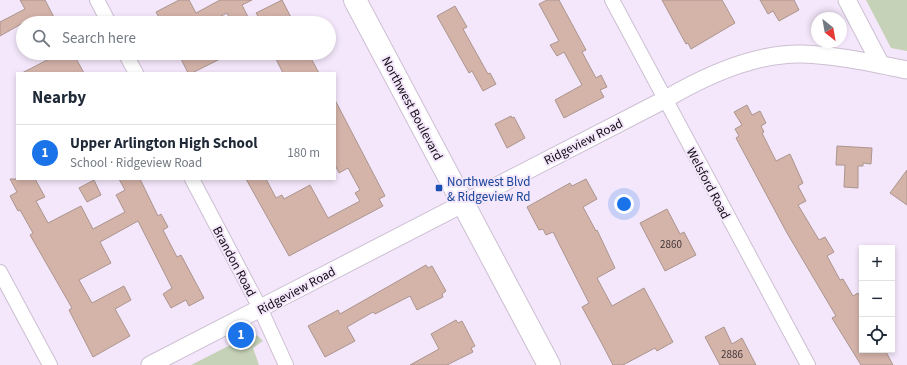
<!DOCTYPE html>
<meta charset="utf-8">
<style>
body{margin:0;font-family:"Source Sans 3",sans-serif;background:#f6f6f7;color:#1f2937}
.controls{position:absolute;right:12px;bottom:12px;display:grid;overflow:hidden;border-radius:0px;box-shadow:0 2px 6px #0003}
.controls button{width:36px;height:36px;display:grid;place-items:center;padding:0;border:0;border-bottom:1px solid #e0e1e3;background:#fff;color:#1f2937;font:20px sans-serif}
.compass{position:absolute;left:811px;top:12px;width:36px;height:36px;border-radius:50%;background:#fff;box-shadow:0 2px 6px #0003;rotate:149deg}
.you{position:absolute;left:624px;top:204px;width:14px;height:14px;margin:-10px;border:3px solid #fff;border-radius:50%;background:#1a73e8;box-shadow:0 0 0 6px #1a73e833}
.badge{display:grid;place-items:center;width:26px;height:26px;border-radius:50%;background:#1a73e8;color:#fff;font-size:13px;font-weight:700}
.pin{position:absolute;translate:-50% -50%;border:2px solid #fff;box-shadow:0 1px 4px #0006}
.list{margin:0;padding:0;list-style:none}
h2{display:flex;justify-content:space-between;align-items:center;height:52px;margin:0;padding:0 16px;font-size:17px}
h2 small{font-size:13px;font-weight:400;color:#747a83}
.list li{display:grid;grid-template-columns:26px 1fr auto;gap:12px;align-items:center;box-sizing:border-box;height:56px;padding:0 16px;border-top:1px solid #e0e1e3}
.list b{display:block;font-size:15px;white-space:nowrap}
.list p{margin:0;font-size:13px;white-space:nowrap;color:#747a83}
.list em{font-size:13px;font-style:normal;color:#747a83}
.icon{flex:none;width:22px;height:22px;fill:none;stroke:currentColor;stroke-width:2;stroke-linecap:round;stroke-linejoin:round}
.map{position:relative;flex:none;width:907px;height:365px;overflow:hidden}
.search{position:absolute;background:#fff;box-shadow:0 2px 6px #0003;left:16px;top:16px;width:320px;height:44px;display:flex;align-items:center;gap:10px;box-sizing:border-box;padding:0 14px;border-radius:22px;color:#747a83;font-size:15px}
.panel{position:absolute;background:#fff;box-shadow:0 2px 6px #0003;left:16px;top:72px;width:320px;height:108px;border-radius:0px}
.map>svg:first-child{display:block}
.green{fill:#c6d2b7}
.building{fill:#d4b3a9;stroke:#ab958e}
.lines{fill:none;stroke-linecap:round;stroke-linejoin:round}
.minor-casing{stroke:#ccbfd2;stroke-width:16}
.tertiary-casing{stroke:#ccbfd2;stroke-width:19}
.primary-casing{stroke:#ccbfd2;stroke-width:24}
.minor{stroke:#fff;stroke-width:14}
.tertiary{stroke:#fff;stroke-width:17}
.primary{stroke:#fff;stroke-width:22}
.transit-dot{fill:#1a4fb4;stroke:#f4e7fb;stroke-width:1.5}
.labels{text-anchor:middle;stroke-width:4;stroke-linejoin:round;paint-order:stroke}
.number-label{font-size:11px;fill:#413638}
.street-label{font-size:13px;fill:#100c12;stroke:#f4e7fb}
.transit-label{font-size:13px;fill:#164399;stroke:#f4e7fb;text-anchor:start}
</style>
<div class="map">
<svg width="907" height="365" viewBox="0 0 907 365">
<rect width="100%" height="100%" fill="#f4e7fb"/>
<!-- green -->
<path class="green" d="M866,0H907V51L891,48Z
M252,334L258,336L263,341L253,348L259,365H191Z"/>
<!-- building -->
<path class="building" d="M20,0H45L57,23H23L0,36V22L25,9Z
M179,0H189L196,13L220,0H252L242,5L251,23H232L227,13L208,23H162L156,12Z
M282,0L294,23H262L256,13Z
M547,0H559L586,50L582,52L596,78L601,75L607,87L600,90L604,97L564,118L555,100L582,85L564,52L557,56L550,45L559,41L539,4Z
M662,0H722L735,23L691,49L688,43L686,44Z
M760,0H794L799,10L779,21L773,11L768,14Z
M455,6L467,27L463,29L488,74L490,73L496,84L483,91L472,71L469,73L437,16Z
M48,53H73L84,73H22L51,58Z
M178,53H232L192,73H188Z
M286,53H308L319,73H283L276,59Z
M335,100L385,196L379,199L383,206L289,256L246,179H266L276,198L282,195L284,199L310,185L328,218L360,201L355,193L360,190L348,168L339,173L335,165Z
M747,105L752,115L760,111L766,123L761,126L764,132L762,133L776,161L790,154L803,183L798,186L806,201L798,205L819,240L825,237L834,252L827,256L840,280L843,279L853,296L858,293L862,300V350H885L893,365H861L840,331L832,318L836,316L787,233L736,138L739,136L735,129L742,125L734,112Z
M511,116L512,118L514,117L525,138L507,148L495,124Z
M837,146L872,148L871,164L863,163V166H858V188L844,187L845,165H836Z
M907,170V205L890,193Z
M10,179H35L45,197L36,201L48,223L81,206L93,229L125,212L116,195L125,190L119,179H140L158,216L161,214L168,227L163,230L177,257L181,255L204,298L189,306L186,300L171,308L163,294L172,288L138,221L100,242L111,263L79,280L92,303L124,286L131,300L115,309L130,336L93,357L69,310L72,308L30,235L33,233L20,210L18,211L10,196L17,192Z
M586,179L597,199L583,207L596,231L597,230L615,268L597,278L612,306L644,288L673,342L657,351L655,348L623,365H613L601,342L582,307L589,303L553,232L546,235L543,229L539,230L527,207L570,183L572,186Z
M94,180L101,195L87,202L79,188Z
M667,209L680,234L684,232L696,255L665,271L640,223Z
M426,265L428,268L432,266L446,291L442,294L443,297L417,310L410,296L375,314L373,312L347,327L355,341L325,357L308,326L338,310L340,314Z
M456,320L458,323L462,321L475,346L471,348L473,352L447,365H410L439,349L431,334Z
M724,327L732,344L742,338L756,365H720L705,337Z"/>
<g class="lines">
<!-- minor casing -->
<g class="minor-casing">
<path id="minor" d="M97,0L109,23
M612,0L808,365
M125,53L136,73
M192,179L260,308L286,365
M0,272L50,365"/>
</g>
<!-- tertiary casing -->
<g class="tertiary-casing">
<path id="tertiary" d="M847,0L881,65
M150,365L664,100C703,77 755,53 802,54C837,55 872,63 907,70"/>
</g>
<!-- primary casing -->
<g class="primary-casing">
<path id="primary" d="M355,0L549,365"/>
</g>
<!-- minor -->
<use href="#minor" class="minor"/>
<!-- tertiary -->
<use href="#tertiary" class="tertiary"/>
<!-- primary -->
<use href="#primary" class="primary"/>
</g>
<!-- markers -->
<rect class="transit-dot" x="435" y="184" width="8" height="8" rx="2"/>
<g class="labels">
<!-- number labels -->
<g class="number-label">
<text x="671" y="248">2860</text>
<text x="732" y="358">2886</text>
</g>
<!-- street labels -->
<g class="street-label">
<text transform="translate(413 108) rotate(62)" y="5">Northwest Boulevard</text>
<text transform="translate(583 141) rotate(-27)" y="5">Ridgeview Road</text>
<text transform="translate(709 183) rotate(62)" y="5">Welsford Road</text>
<text transform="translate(235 261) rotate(62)" y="5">Brandon Road</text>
<text transform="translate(296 290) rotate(-28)" y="5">Ridgeview Road</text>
</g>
<!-- transit labels -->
<g class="transit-label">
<text x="447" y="186">Northwest Blvd<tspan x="447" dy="15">&amp; Ridgeview Rd</tspan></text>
</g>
</g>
</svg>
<div class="controls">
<button>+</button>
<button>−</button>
<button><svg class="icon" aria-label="locate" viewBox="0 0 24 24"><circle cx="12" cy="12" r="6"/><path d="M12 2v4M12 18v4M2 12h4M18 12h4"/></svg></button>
</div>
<svg class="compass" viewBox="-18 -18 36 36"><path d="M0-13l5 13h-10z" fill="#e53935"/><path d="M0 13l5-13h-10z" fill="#747a83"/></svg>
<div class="you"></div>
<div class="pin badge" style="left:241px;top:335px">1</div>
<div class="search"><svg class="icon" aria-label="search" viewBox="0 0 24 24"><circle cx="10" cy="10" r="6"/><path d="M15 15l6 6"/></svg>Search here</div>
<section class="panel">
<h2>Nearby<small></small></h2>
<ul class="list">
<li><span class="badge">1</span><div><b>Upper Arlington High School</b><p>School · Ridgeview Road</p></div><em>180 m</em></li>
</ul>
</section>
</div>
